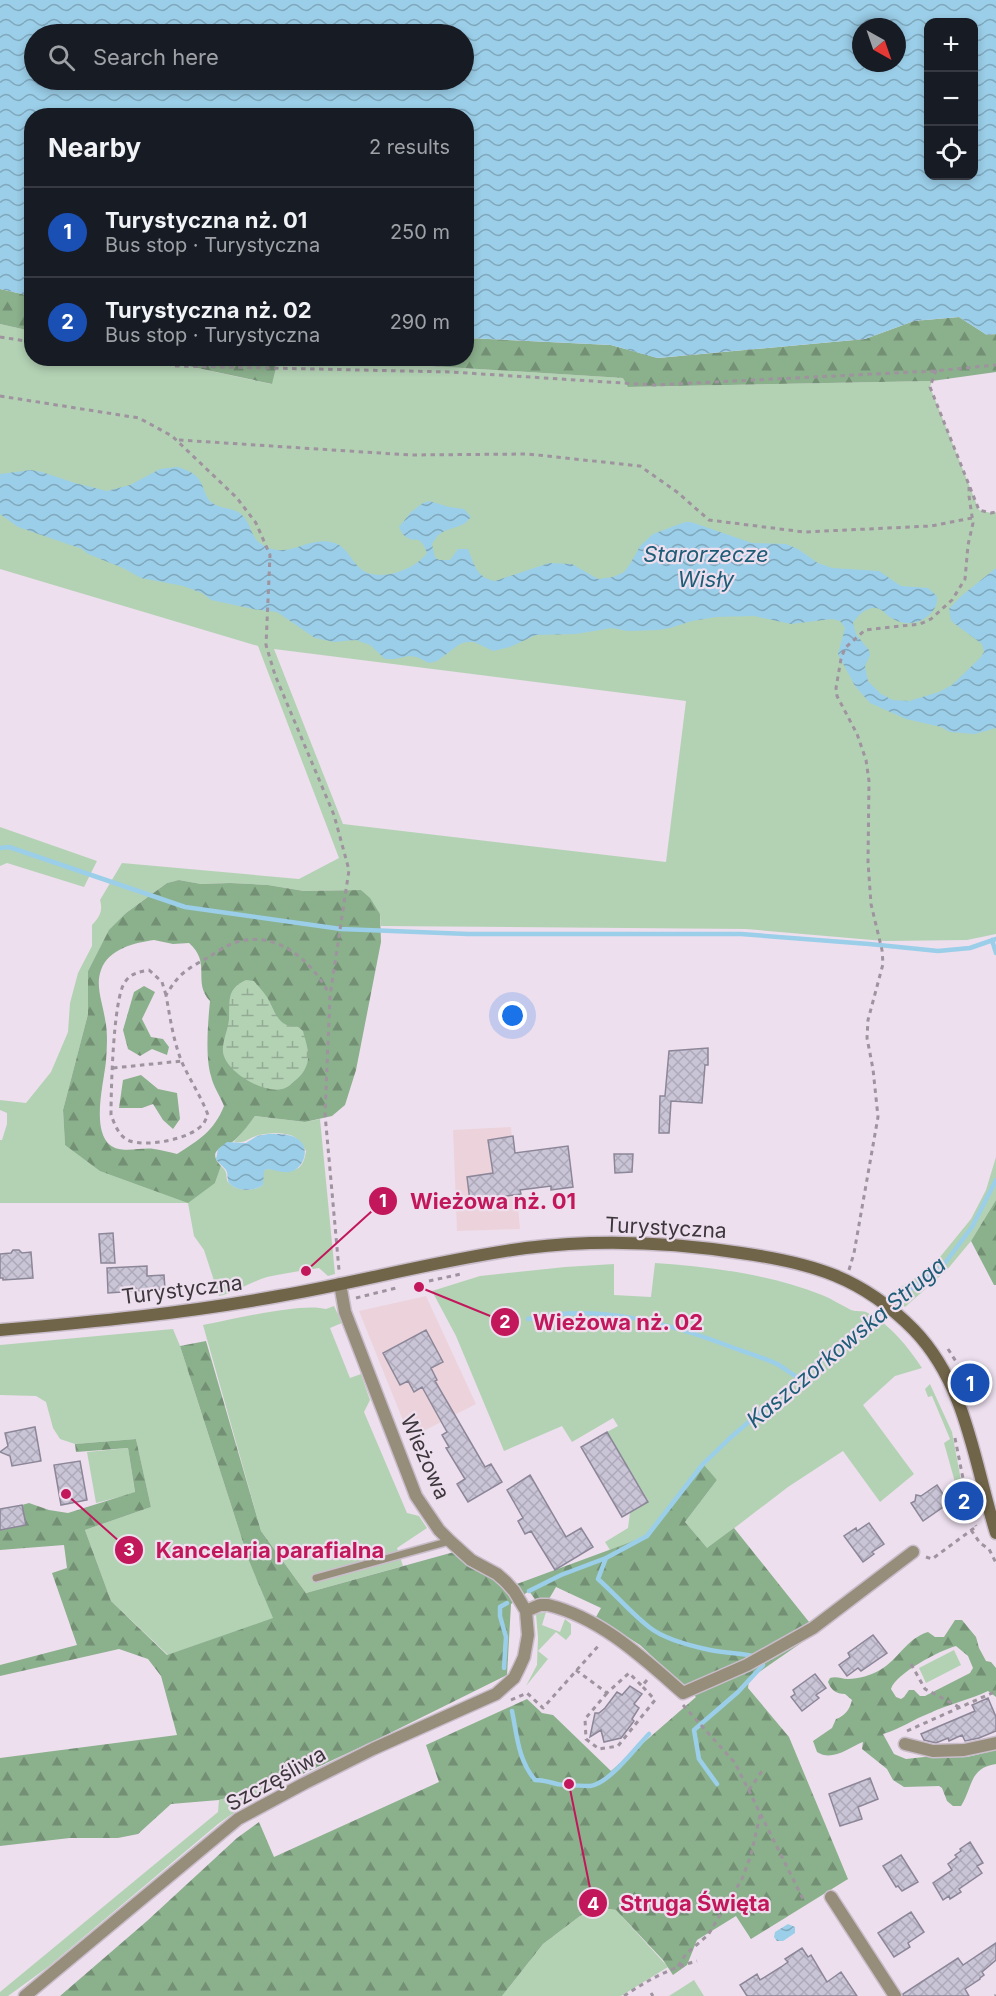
<!DOCTYPE html>
<meta charset="utf-8">
<style>
body{margin:0;font-family:Inter,sans-serif;background:#20242c;color:#f1f3f6}
.controls{position:absolute;right:18px;top:18px;display:grid;overflow:hidden;border-radius:12px;box-shadow:0 3px 9px #0003}
.controls button{width:54px;height:54px;display:grid;place-items:center;padding:0;border:0;border-bottom:2px solid #363941;background:#171b24;color:#f1f3f6;font:30px sans-serif}
.compass{position:absolute;left:852px;top:18px;width:54px;height:54px;border-radius:50%;background:#171b24;box-shadow:0 3px 9px #0003;rotate:140deg}
.you{position:absolute;left:513px;top:1016px;width:21px;height:21px;margin:-15px;border:4px solid #fff;border-radius:50%;background:#1a73e8;box-shadow:0 0 0 9px #1a73e833}
.badge{display:grid;place-items:center;width:39px;height:39px;border-radius:50%;background:#d93025;color:#fff;font-size:20px;font-weight:700}
.pin{position:absolute;translate:-50% -50%;border:3px solid #fff;box-shadow:0 2px 6px #0006}
.list{margin:0;padding:0;list-style:none}
h2{display:flex;justify-content:space-between;align-items:center;height:78px;margin:0;padding:0 24px;font-size:26px}
h2 small{font-size:20px;font-weight:400;color:#9ea1a6}
.list li{display:grid;grid-template-columns:39px 1fr auto;gap:18px;align-items:center;box-sizing:border-box;height:90px;padding:0 24px;border-top:2px solid #363941}
.list b{display:block;font-size:22px;white-space:nowrap}
.list p{margin:0;font-size:20px;white-space:nowrap;color:#9ea1a6}
.list em{font-size:20px;font-style:normal;color:#9ea1a6}
.icon{flex:none;width:33px;height:33px;fill:none;stroke:currentColor;stroke-width:2;stroke-linecap:round;stroke-linejoin:round}
.map{position:relative;flex:none;width:996px;height:1996px;overflow:hidden}
.search{position:absolute;background:#171b24;box-shadow:0 3px 9px #0003;left:24px;top:24px;width:450px;height:66px;display:flex;align-items:center;gap:15px;box-sizing:border-box;padding:0 21px;border-radius:33px;color:#9ea1a6;font-size:22px}
.panel{position:absolute;background:#171b24;box-shadow:0 3px 9px #0003;left:24px;top:108px;width:450px;height:258px;border-radius:24px}
.map>svg:first-child{display:block}
.commercial{fill:#ecd3db}
.green{fill:#b3d2b4;fill-rule:evenodd}
.forest{fill:url(#forest-firs);fill-rule:evenodd}
.wetland{fill:url(#wetland-marsh)}
.water{fill:url(#water-waves);fill-rule:evenodd}
.lines{fill:none;stroke-linecap:round;stroke-linejoin:round}
.stream{stroke:#9bcee8;stroke-width:4.5}
.building{fill:url(#building-cross-hatch);stroke:#8c8798;stroke-width:1.5}
.lane-casing{stroke:#cabdcb;stroke-width:10}
.street-casing{stroke:#cabdcb;stroke-width:15}
.secondary-casing{stroke:#cabdcb;stroke-width:15}
.path{stroke:#9e939e;stroke-width:3;stroke-dasharray:4.5 4.5;stroke-linecap:butt}
.lane{stroke:#968e7b;stroke-width:7}
.street{stroke:#968e7b;stroke-width:12}
.secondary{stroke:#716549;stroke-width:12}
.labels{text-anchor:middle;stroke-width:4.5;stroke-linejoin:round;paint-order:stroke}
.street-label{font-size:21px;fill:#3d373d;stroke:#eddfee}
.water-label{font-size:22px;font-style:italic;fill:#1e5d77;stroke:#eddfee}
.leader{fill:none;stroke:#c2185b;stroke-width:2}
.callout-dot{fill:#c2185b;stroke:#eddfee;stroke-width:2}
.mark-label{font-size:18px;text-anchor:middle;font-weight:bold;fill:#fff}
.callout-label{font-size:22px;text-anchor:middle;font-weight:bold;fill:#c2185b;stroke:#eddfee;stroke-width:4.5;stroke-linejoin:round;paint-order:stroke}
</style>
<div class="map">
<svg width="996" height="1996" viewBox="0 0 996 1996">
<defs>
<pattern id="forest-firs" width="22" height="20" patternUnits="userSpaceOnUse" patternTransform="scale(1.5)"><rect width="22" height="20" fill="#8bb08c"/><path d="M5 1l3.5 6h-7zM16 11l3.5 6h-7z" fill="#739074"/></pattern>
<pattern id="wetland-marsh" width="20" height="14" patternUnits="userSpaceOnUse" patternTransform="scale(1.5)"><rect width="20" height="14" fill="#b3d2b4"/><path d="M1 5h8M5 5V1M11 12h8M15 12V8" fill="none" stroke="#93ab94"/></pattern>
<pattern id="water-waves" width="16" height="10" patternUnits="userSpaceOnUse" patternTransform="scale(1.5)"><rect width="16" height="10" fill="#9bcee8"/><path d="M0 5q4-4 8 0t8 0" fill="none" stroke="#80a8bd"/></pattern>
<pattern id="building-cross-hatch" width="8" height="8" patternUnits="userSpaceOnUse" patternTransform="scale(1.5)"><rect width="8" height="8" fill="#cac4d7"/><path d="M0 0l8 8M0 8l8-8" fill="none" stroke="#aea9b9"/></pattern>
</defs>
<rect width="100%" height="100%" fill="#eddfee"/>
<!-- commercial -->
<path class="commercial" d="M511,1127L520,1229L457,1231L453,1130Z
M426,1296L476,1404L410,1438L359,1311Z"/>
<!-- green -->
<path class="green" d="M0,324L31,331L32,358L155,359L271,384L278,358L319,359L624,378L629,387L932,381L930,387L979,510L991,513L996,512V934L967,940L884,941L746,929L381,926L380,914L361,890L304,891L268,885L230,883L201,884L179,880L167,883L126,913L109,931L88,971V1014L63,1110L65,1145L215,1183L221,1166C230,1174 224,1177 229,1183C237,1192 255,1191 263,1185V1172L266,1169C285,1169 302,1179 306,1151C303,1147 301,1142 297,1139C289,1131 266,1133 256,1136C245,1140 246,1143 234,1142L255,1116L305,1122L320,1119L335,1274L328,1276L319,1268C302,1271 284,1273 267,1277C250,1282 237,1292 219,1296L204,1250L194,1236L188,1203H0V1140H2L7,1124V1113L0,1110V1100L26,1103L51,1072L68,1032L70,1003L78,973L92,946V925C100,916 103,911 100,900L122,863L299,879L339,858L258,646L0,569ZM274,649L686,701L666,862L343,824Z
M0,827L97,861L84,887L7,863L0,866Z
M996,1157V1200L971,1241L946,1271L905,1307L890,1294L931,1268L971,1219L986,1190Z
M655,1263C712,1267 768,1274 822,1295C832,1299 841,1305 851,1310C856,1312 863,1310 868,1313C891,1325 908,1347 922,1368L895,1376L863,1405L914,1474L880,1502L843,1451L788,1487L707,1549L685,1522L717,1480L703,1465L647,1536L610,1550L605,1542L628,1528L630,1512L648,1501L607,1432L618,1426L613,1418L572,1442L562,1426L504,1451L456,1336L432,1291L480,1276L565,1267L614,1264V1295L651,1297Z
M334,1306L342,1323L330,1328L350,1378L361,1374L370,1400L364,1412L407,1513L419,1516L427,1528L397,1548L403,1566L306,1593L261,1531L203,1325C230,1320 303,1302 326,1309Z
M173,1329L180,1346L249,1561L274,1619L168,1655L111,1601L85,1530L151,1507L136,1439L75,1444L60,1439L53,1428L46,1402L36,1396L0,1395V1345Z
M930,1384L952,1432L963,1491L958,1493L944,1443L950,1439L932,1396L928,1397L925,1389Z
M128,1448L135,1493L96,1503L87,1452Z
M546,1612L542,1625L560,1632L565,1619L571,1624V1634L566,1640L556,1632L538,1651L548,1659L526,1686L537,1665L538,1638L536,1614Z
M954,1650L961,1665L926,1683L919,1668Z
M296,1777L246,1804L218,1824L48,1967L8,1996H0V1992L218,1812L219,1800Z
M596,1907L616,1910L668,1967L621,1996H502L543,1944L580,1916Z
M694,1980L704,1996H669Z"/>
<!-- forest -->
<path class="forest" d="M0,289L31,296V331L0,324Z
M959,317L987,335L996,334V372L932,381L628,387L623,378L319,359L466,358L467,338L611,345L658,358L865,339L914,321Z
M155,359L278,358V359L272,384Z
M179,880L201,884L230,883L268,885L304,891L361,890L370,898L380,914L381,942L356,1070L345,1105L332,1116L305,1122L255,1116C249,1124 243,1132 236,1139C229,1147 204,1148 221,1166L215,1183L188,1203L100,1171L65,1145L63,1110L88,1014V971L109,930L126,913L167,883ZM154,940L173,944L189,943C212,963 192,982 210,1001C208,1022 205,1056 211,1076C213,1086 220,1096 224,1106C214,1131 199,1140 177,1154C169,1152 162,1150 154,1149C141,1147 121,1154 110,1145C91,1129 104,1082 106,1061C107,1047 108,1033 105,1019C103,1004 95,986 101,970C109,948 135,943 154,940Z
M144,986L155,992L142,1019L151,1037L163,1039L169,1047L167,1055L152,1049L140,1056L128,1049L123,1030L134,992Z
M141,1075L158,1089L177,1093L180,1119L173,1129L163,1120L153,1104L142,1108H119L123,1080Z
M996,1200V1285H994L971,1241Z
M206,1341L261,1531L306,1593L454,1552L506,1588L647,1536L703,1464L717,1480L685,1522L707,1548L734,1528L817,1632L749,1679L748,1688L789,1737L848,1879L751,1939L736,1916L697,1940L687,1965L673,1975L663,1960L616,1910L596,1907L580,1916L543,1944L502,1996H60L147,1921L237,1838L259,1822L274,1857L439,1782L426,1745L527,1699L542,1713L553,1715L611,1771L696,1697L640,1645L596,1617L601,1608L556,1587L549,1599L537,1602L529,1591L511,1604L507,1675L376,1740L296,1777L219,1800L171,1804L138,1834L118,1838H70L0,1846V1758L177,1735L161,1676L148,1659L119,1649L0,1676V1665L77,1645L52,1573L67,1568L64,1545L0,1550V1530L25,1525L22,1505L29,1503L49,1510L68,1513L135,1492L128,1448L76,1452L75,1444L136,1439L151,1507L85,1530L111,1601L167,1655L273,1618L249,1561L180,1346Z
M955,1620H962L976,1637L979,1648L986,1661L991,1662L996,1668V1697L988,1691C969,1700 949,1704 930,1713C914,1719 900,1729 883,1734L894,1754L906,1759L942,1755L950,1757H967L996,1750V1764C969,1768 973,1787 961,1806H953L947,1801L942,1788L939,1786L904,1787L893,1780L887,1769L862,1749L863,1742C848,1748 832,1762 817,1752L813,1741L832,1728L836,1719C845,1716 850,1709 852,1700L845,1694C836,1694 831,1690 828,1682L830,1678C837,1676 841,1679 848,1679C858,1679 872,1675 880,1670C898,1660 907,1638 928,1632L935,1637H944ZM956,1646L968,1656L973,1668L970,1673L925,1696H920L914,1690H909L904,1697L901,1699L896,1697L891,1689C895,1674 940,1650 956,1646Z"/>
<!-- wetland -->
<path class="wetland" d="M246,980L254,981C258,986 263,991 267,997C275,1010 277,1028 297,1026L303,1031C305,1039 308,1047 308,1054C309,1064 304,1073 297,1079C292,1083 288,1088 282,1089C263,1094 225,1071 223,1052C222,1042 228,1030 229,1019C230,1001 226,989 246,980Z"/>
<!-- water -->
<path class="water" d="M0,0H996V334L987,335L959,317L914,321L865,339L657,358L611,345L467,338L466,116H32L31,296L0,289ZM974,22V176H928V22ZM861,27H897V63H861ZM34,34H464V80H34Z
M177,467C185,469 196,473 200,481C205,489 205,499 214,504C224,510 235,507 243,516C251,524 251,537 260,543C288,563 306,534 335,543C347,547 351,561 361,569C378,583 415,570 427,553L424,546L419,540C408,540 403,537 399,527L411,512L423,503L429,501L449,507L464,509L471,517C463,528 454,526 443,532C438,534 435,540 432,544L435,557L439,560H450L458,549H468C474,563 476,578 495,581L549,563L572,564L598,579L613,577L624,572L630,564L640,546L653,534L685,522H691L752,543L786,544L798,549L818,563L832,568L879,571L901,586L928,588L937,596C938,605 934,611 928,616C915,626 901,625 888,616C885,613 882,609 876,608C866,607 858,615 853,623L856,634L869,650L870,655L865,666L868,681L881,694L893,700L909,701L939,692L952,685L981,657L984,652L982,644L951,621L949,609L960,597L996,568V728L975,734L950,732L941,727L906,719L870,703L855,686L838,654L845,628L840,621L832,619L791,624L754,616L716,617L692,621L670,628L657,630L628,631L612,628L576,634L536,635L510,647L493,651L474,642H467L460,644L437,661L429,663L417,657L409,656L395,659H385L370,645L356,640L334,642L315,638L277,612L253,609L211,600L202,593L183,586L141,578L123,568L88,554L82,549L18,527L0,514V474L31,470L42,472L75,483L107,491L130,485L160,469Z
M268,1134C278,1134 291,1133 299,1140C311,1149 303,1170 289,1172C281,1173 273,1169 266,1169L264,1172L263,1185C255,1191 238,1192 230,1184C226,1180 229,1175 226,1170C223,1166 218,1163 216,1159L218,1149L227,1142L246,1143L257,1136Z
M788,1924L795,1927V1933L783,1941H777L774,1937L775,1932Z"/>
<g class="lines">
<!-- stream -->
<path class="stream" d="M0,848L9,847L185,907L341,929L468,934H741L869,944L938,951L970,948L996,939
M992,940L996,953
M528,1319C598,1303 669,1323 734,1348C748,1353 764,1358 777,1364C786,1369 792,1375 801,1379
M703,1464L647,1536L606,1558L598,1579C615,1594 631,1613 649,1627C664,1639 691,1646 710,1650C727,1654 745,1652 760,1658L763,1665L738,1692L694,1730L699,1759L717,1784
M702,1465L730,1438L820,1361L904,1294L942,1267L972,1227L996,1180
M529,1591L561,1575L606,1558
M504,1668L506,1637L500,1616V1607L507,1603
M512,1711C517,1735 518,1760 535,1780C544,1780 549,1782 557,1784C559,1785 588,1786 590,1786C609,1784 635,1748 649,1734"/>
</g>
<!-- building -->
<path class="building" d="M708,1048V1065H705L702,1103L671,1101L669,1133H659L660,1096H665L669,1051Z
M513,1136L515,1153L568,1146L573,1187L551,1190V1186L520,1190L521,1194L470,1201L467,1177L493,1173L488,1140Z
M614,1154H633L632,1172L615,1173Z
M113,1233L115,1263H101L99,1234Z
M13,1250H19L22,1253L31,1252L33,1278L3,1280V1278H0V1254L11,1253Z
M147,1266V1276L164,1275L165,1289L108,1293L107,1268Z
M426,1330L443,1362L431,1368L437,1380L435,1381L485,1467L491,1464L502,1482L468,1502L457,1484L465,1479L446,1448L449,1447L442,1435L447,1432L422,1387L414,1392L408,1381L400,1385L383,1353Z
M35,1427L41,1461L12,1466L10,1456L0,1452L8,1446L5,1433Z
M607,1432L648,1502L622,1517L581,1447Z
M80,1461L87,1500L61,1505L54,1465Z
M530,1475L566,1537L581,1528L593,1547L555,1570L531,1531L525,1534L518,1521L523,1518L507,1490Z
M937,1485L949,1503L923,1521L911,1503L915,1501L916,1495L921,1496Z
M22,1505L26,1525L0,1530V1509Z
M869,1523L884,1544L872,1552L874,1554L863,1562L844,1536L856,1528L857,1531Z
M873,1635L887,1653L861,1671L858,1668L847,1676L839,1665L850,1657L848,1653Z
M815,1674L826,1688L816,1695L819,1698L802,1711L791,1697L795,1694L793,1690Z
M630,1686L642,1694L634,1704L639,1708L632,1719L634,1721L621,1738L604,1742L601,1730L590,1737L595,1713H599L605,1708L617,1692L622,1695Z
M988,1698L996,1717V1731L979,1738L965,1741L962,1735L949,1741L948,1738L936,1743L924,1740L921,1734L975,1711L972,1705Z
M870,1778L878,1799L858,1807L862,1819L840,1826L829,1794Z
M970,1842L983,1863L977,1866L982,1873L959,1889L961,1892L950,1899L949,1896L943,1900L933,1883L952,1870L948,1864L957,1857L955,1855L961,1851L960,1849Z
M901,1855L918,1882L902,1891L898,1886L896,1887L883,1866Z
M911,1912L924,1932L908,1943L910,1947L894,1957L878,1933Z
M996,1943V1960L982,1972L984,1975L980,1978V1979L965,1989L969,1996H903V1994L958,1958L963,1965Z
M802,1948L808,1957L811,1955L827,1982L841,1972L857,1996H747L740,1985L757,1974L760,1980L781,1967L788,1962L785,1959Z"/>
<g class="lines">
<!-- lane casing -->
<g class="lane-casing">
<path id="lane" d="M316,1578L450,1541"/>
</g>
<!-- street casing -->
<g class="street-casing">
<path id="street" d="M526,1611L540,1605H548C601,1618 643,1658 683,1693L747,1665L813,1628L913,1552
M905,1744L933,1751L964,1750L996,1743
M831,1897L895,1996
M25,1996L238,1819L305,1783L373,1749L496,1694L514,1678L519,1668L524,1657L528,1635L526,1611L514,1591L506,1582L497,1574L471,1560L450,1541L439,1530L416,1496L345,1312L340,1284"/>
</g>
<!-- secondary casing -->
<g class="secondary-casing">
<path id="secondary" d="M0,1330C93,1322 187,1313 279,1296C361,1282 442,1259 526,1248C597,1239 670,1242 741,1253C812,1263 862,1277 914,1330C967,1385 974,1463 996,1533"/>
</g>
<!-- path -->
<path class="path" d="M0,337L32,342
M140,358L176,366L451,372L654,385L934,371L996,365
M936,370L930,387L979,510L991,513L996,512
M0,396L139,418L172,436L237,498L256,523L270,555L266,645L275,675L334,815L349,870L330,996L325,1114L339,1270
M179,440L410,455L528,454L640,466L677,492L709,520L804,532L931,526L972,518
M166,995L162,982L149,970C139,972 131,973 125,982C113,998 111,1092 111,1115C115,1125 119,1137 130,1141C149,1147 191,1139 203,1124C204,1124 207,1116 208,1115C201,1096 189,1079 181,1060C173,1039 170,1017 166,995C170,989 174,982 180,976C187,969 198,963 207,958C217,952 228,944 240,941C279,932 313,962 329,994
M113,1068L182,1061
M849,1270L854,1253L878,1117L873,1069L867,1038L868,1020L883,964L882,950L871,904L868,862L869,781L866,760L857,734L837,696L836,688L841,659L845,648L865,630L920,624L931,619L952,600L965,579L968,545L973,523L969,496V487
M429,1281L461,1274
M356,1298L396,1288
M948,1349L964,1374L970,1393
M955,1438L970,1514L976,1526
M971,1530L980,1543L989,1549L996,1563
M926,1557L932,1559L977,1526
M911,1664L925,1689L959,1707
M576,1670L607,1693L629,1673L642,1686L647,1680
M607,1693L585,1719L586,1739L599,1749L618,1746L655,1700L642,1686
M511,1700L527,1693L543,1708L600,1644
M683,1705L735,1763L803,1899
M907,1731L992,1693L996,1697
M749,1790L762,1771
M678,1966L686,1954L708,1935L742,1879L751,1855L760,1815
M651,1993L653,1996
M624,1996C648,1980 670,1968 697,1961
M995,1996L996,1995"/>
<!-- lane -->
<use href="#lane" class="lane"/>
<!-- street -->
<use href="#street" class="street"/>
<!-- secondary -->
<use href="#secondary" class="secondary"/>
</g>
<g class="labels">
<!-- street labels -->
<g class="street-label">
<text transform="translate(666 1228) rotate(3)" y="7">Turystyczna</text>
<text transform="translate(182 1290) rotate(-7)" y="7">Turystyczna</text>
<text transform="translate(425 1457) rotate(66)" y="7">Wieżowa</text>
<text transform="translate(276 1779) rotate(-29)" y="7">Szczęśliwa</text>
</g>
<!-- water labels -->
<g class="water-label">
<text x="706" y="562">Starorzecze<tspan x="706" dy="25">Wisły</tspan></text>
<text transform="translate(846 1342) rotate(-40)" y="8">Kaszczorkowska Struga</text>
</g>
</g>
<!-- callouts -->
<path class="leader" d="M306 1271L383 1201M419 1287L505 1322M66 1494L129 1550M569 1784L593 1903"/>
<g class="callout-dot">
<circle cx="306" cy="1271" r="6"/>
<circle cx="419" cy="1287" r="6"/>
<circle cx="66" cy="1494" r="6"/>
<circle cx="569" cy="1784" r="6"/>
<circle cx="383" cy="1201" r="15"/>
<circle cx="505" cy="1322" r="15"/>
<circle cx="129" cy="1550" r="15"/>
<circle cx="593" cy="1903" r="15"/>
</g>
<g class="mark-label">
<text x="383" y="1207">1</text>
<text x="505" y="1328">2</text>
<text x="129" y="1556">3</text>
<text x="593" y="1910">4</text>
</g>
<g class="callout-label">
<text x="493" y="1209">Wieżowa nż. 01</text>
<text x="618" y="1330">Wieżowa nż. 02</text>
<text x="270" y="1558">Kancelaria parafialna</text>
<text x="695" y="1911">Struga Święta</text>
</g>
</svg>
<div class="controls">
<button>+</button>
<button>−</button>
<button><svg class="icon" aria-label="locate" viewBox="0 0 24 24"><circle cx="12" cy="12" r="6"/><path d="M12 2v4M12 18v4M2 12h4M18 12h4"/></svg></button>
</div>
<svg class="compass" viewBox="-18 -18 36 36"><path d="M0-13l5 13h-10z" fill="#e53935"/><path d="M0 13l5-13h-10z" fill="#9ea1a6"/></svg>
<div class="you"></div>
<div class="pin badge" style="left:970px;top:1383px;background:#1a4fb4">1</div>
<div class="pin badge" style="left:964px;top:1501px;background:#1a4fb4">2</div>
<div class="search"><svg class="icon" aria-label="search" viewBox="0 0 24 24"><circle cx="10" cy="10" r="6"/><path d="M15 15l6 6"/></svg>Search here</div>
<section class="panel">
<h2>Nearby<small>2 results</small></h2>
<ul class="list">
<li><span class="badge" style="background:#1a4fb4">1</span><div><b>Turystyczna nż. 01</b><p>Bus stop · Turystyczna</p></div><em>250 m</em></li>
<li><span class="badge" style="background:#1a4fb4">2</span><div><b>Turystyczna nż. 02</b><p>Bus stop · Turystyczna</p></div><em>290 m</em></li>
</ul>
</section>
</div>
